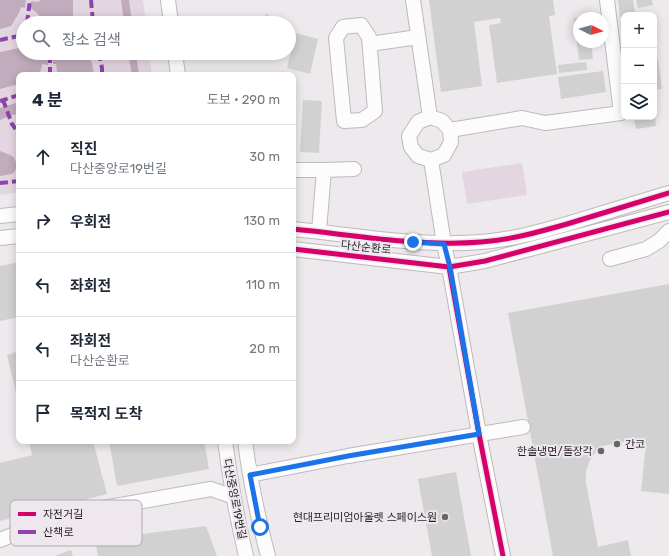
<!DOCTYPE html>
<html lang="ko">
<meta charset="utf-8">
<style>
body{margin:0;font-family:Rubik,"Noto Sans KR",sans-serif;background:#f6f6f7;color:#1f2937}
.controls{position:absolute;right:12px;top:12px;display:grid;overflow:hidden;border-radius:8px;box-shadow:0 2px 10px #0003}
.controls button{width:36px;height:36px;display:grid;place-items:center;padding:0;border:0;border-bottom:1px solid #e0e1e3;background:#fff;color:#1f2937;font:20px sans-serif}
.compass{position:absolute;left:573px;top:12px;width:36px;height:36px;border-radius:50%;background:#fff;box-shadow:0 2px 10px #0003;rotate:96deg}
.stop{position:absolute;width:12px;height:12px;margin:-9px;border:3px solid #1a73e8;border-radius:50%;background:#fff}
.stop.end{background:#1a73e8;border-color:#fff;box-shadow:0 1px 4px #0008}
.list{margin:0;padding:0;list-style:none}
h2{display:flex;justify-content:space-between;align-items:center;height:52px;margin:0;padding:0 16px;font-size:17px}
h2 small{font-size:13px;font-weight:400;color:#747a83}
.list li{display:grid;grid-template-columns:26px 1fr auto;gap:12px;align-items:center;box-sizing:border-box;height:64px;padding:0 16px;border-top:1px solid #e0e1e3}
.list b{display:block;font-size:15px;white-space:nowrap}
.list p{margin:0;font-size:13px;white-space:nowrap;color:#747a83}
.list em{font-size:13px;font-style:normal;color:#747a83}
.icon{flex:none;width:22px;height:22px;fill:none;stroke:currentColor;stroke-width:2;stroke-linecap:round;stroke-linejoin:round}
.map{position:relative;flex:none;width:669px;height:556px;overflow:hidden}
.search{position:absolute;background:#fff;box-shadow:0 2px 10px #0003;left:16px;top:16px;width:280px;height:44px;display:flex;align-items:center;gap:10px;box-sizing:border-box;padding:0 14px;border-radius:22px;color:#747a83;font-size:15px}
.panel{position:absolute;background:#fff;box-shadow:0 2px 10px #0003;left:16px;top:72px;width:280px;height:372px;border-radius:8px}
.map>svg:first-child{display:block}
.green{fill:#e4d6e1}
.water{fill:#c0acbc}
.building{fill:#d1d1d2}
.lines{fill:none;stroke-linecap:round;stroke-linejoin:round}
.minor-casing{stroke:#bdbabd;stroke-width:16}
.minor{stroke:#fcfcfc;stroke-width:14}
.quiet{stroke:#8e44ad;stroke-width:4;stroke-dasharray:8 4;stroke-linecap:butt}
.cycleway-casing{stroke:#efe7ee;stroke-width:8}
.cycleway{stroke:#d6006c;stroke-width:5}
.route{stroke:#1a73e8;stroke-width:5}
.poi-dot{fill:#696669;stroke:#efe7ee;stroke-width:1.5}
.labels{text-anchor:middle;stroke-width:4;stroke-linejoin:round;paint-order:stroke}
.street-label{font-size:11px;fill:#221f22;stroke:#efe7ee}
.poi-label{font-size:11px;fill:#221f22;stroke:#efe7ee;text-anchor:end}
.key{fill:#efe7ee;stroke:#b2abb1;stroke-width:1}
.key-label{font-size:11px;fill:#221f22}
</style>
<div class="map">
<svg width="669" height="556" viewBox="0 0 669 556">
<rect width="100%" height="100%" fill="#ede9ed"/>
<!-- green -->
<path class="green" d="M0,0H143L146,23H23V53H149L152,75H19V192L0,195Z
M522,163L527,195L467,204L462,172Z"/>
<!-- water -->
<path class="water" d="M0,0H26L25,8L21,7L19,13L11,26L0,29Z
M40,0H73V17L70,23H46L41,18L37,13L30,8L31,1L39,2Z
M121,0H129L132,23H124Z
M23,47V53H40L41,55H48V65L42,64L41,70L38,75H19V84L0,89V52Z
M55,53H87C92,59 93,68 94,75H56L57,71L56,64H53V55H55Z
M128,53H136L139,75H132Z
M19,102V114L12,115L0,120V108Z
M0,151C4,153 9,154 12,156C17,159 18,170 13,173C10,175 4,175 0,176Z"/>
<!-- building -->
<path class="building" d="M429,0H553L555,15L549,16L557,74L497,83L489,25L501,23L500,18L474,22L482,86L441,92Z
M618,0H633L635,14L624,15V16L620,17Z
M636,0H652L653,5L638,8Z
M267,14L275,23H257Z
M574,18H579V42H591L593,59L579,60Z
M295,33L318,39L310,74L287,68Z
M658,59L662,89L654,90V60Z
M586,62L587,70L559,73L558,65Z
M603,71L606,92L561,99L558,77Z
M303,100L322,101L319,153L300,152Z
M634,117H655L656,126L636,129Z
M19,262V317L0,321V266Z
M669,284V494L641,491L646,443L629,441L603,446L598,449L590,460L586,471V483L598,547L628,540L631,556H553L508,313Z
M19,351V401H18L7,355Z
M29,441H93L107,494L0,521V463L32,455Z
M109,441H204L209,469L117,486Z
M456,472L471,556H432L418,479Z
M206,526L217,556H98L95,540Z
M71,550L73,556H55Z"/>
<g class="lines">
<!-- minor casing -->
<g class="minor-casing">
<path id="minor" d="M168,0L171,23
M413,0L430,117
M361,25L369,37L375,111L362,120L344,121L336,38L343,27Z
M370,44L418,37
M175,53L178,75
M430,117L442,121L450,130L451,142L444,155L431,160L418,156L411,147L409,136L418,122Z
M450,130L522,118L545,123L621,113L607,0
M431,160L444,244L449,267L479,434L503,556
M293,170H324L354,169
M0,216L19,214
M293,229C355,235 419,247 481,242C510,240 539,232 567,224C601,214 635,203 669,193
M319,231L324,170
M0,238L19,236
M293,249L449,267L485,261L669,212
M610,259L646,249L659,241L669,231
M225,441C230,480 237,518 246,556
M245,441C250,480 258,518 268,556
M250,475L348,456L523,427
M0,540L36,525L98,509L211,489L234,497"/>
</g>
<!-- minor -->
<use href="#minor" class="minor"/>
<!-- quiet -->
<path class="quiet" d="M91,0L93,23
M27,23L30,0
M0,40L23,35
M99,53L102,68V75
M50,75V53
M3,100L12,124L19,134
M0,101L19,95
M0,183L19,181"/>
<!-- cycleway casing -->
<g class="cycleway-casing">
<path id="cycleway" d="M293,229C355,235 419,247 481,242C510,240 539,232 567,224C601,214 635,203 669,193
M293,249L449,267L485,261L669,212
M449,267L479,434L503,556"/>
</g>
<!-- cycleway -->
<use href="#cycleway" class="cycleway"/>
</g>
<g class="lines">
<!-- route -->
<path class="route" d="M260,527L250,475L348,456L479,434L450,267L444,244L413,242"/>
</g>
<!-- markers -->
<g class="poi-dot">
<circle cx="617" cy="444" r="4"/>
<circle cx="601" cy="451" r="4"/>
<circle cx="445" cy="517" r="4"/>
</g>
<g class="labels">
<!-- street labels -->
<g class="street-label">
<text transform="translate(366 247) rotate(6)" y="4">다산순환로</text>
<text transform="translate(235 499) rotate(79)" y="4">다산중앙로19번길</text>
</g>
<!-- poi labels -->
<g class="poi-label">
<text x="625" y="448" text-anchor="start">간코</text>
<text x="593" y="455">한솔냉면/돌장각</text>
<text x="437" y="521">현대프리미엄아울렛 스페이스원</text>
</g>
</g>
<!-- legend -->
<rect x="10" y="500" width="132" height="46" rx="6" class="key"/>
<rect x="18" y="512" width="18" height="4" fill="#d6006c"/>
<rect x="18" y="530" width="18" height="4" fill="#8e44ad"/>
<g class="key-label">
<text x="43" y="518">자전거길</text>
<text x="43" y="536">산책로</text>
</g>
</svg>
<div class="controls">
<button>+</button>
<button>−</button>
<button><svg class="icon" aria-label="layers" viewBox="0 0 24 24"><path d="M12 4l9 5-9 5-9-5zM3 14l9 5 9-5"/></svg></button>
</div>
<svg class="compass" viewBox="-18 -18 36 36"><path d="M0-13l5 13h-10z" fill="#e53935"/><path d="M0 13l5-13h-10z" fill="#747a83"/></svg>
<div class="stop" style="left:260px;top:527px"></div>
<div class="stop end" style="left:413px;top:242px"></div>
<div class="search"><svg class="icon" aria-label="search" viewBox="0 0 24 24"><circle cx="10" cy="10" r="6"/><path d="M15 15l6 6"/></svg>장소 검색</div>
<section class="panel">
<h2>4 분<small>도보 · 290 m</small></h2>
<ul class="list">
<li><svg class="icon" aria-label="ahead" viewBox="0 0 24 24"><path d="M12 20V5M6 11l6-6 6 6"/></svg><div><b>직진</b><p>다산중앙로19번길</p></div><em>30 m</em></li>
<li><svg class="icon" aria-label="right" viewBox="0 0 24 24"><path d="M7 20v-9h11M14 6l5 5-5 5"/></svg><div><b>우회전</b></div><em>130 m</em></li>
<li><svg class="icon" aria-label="left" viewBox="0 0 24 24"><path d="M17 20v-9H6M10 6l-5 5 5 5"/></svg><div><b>좌회전</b></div><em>110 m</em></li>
<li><svg class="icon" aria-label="left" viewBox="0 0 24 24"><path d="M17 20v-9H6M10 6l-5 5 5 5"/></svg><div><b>좌회전</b><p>다산순환로</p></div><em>20 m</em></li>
<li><svg class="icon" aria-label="arrive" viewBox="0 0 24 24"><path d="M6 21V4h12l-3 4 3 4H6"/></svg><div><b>목적지 도착</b></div></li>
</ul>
</section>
</div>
